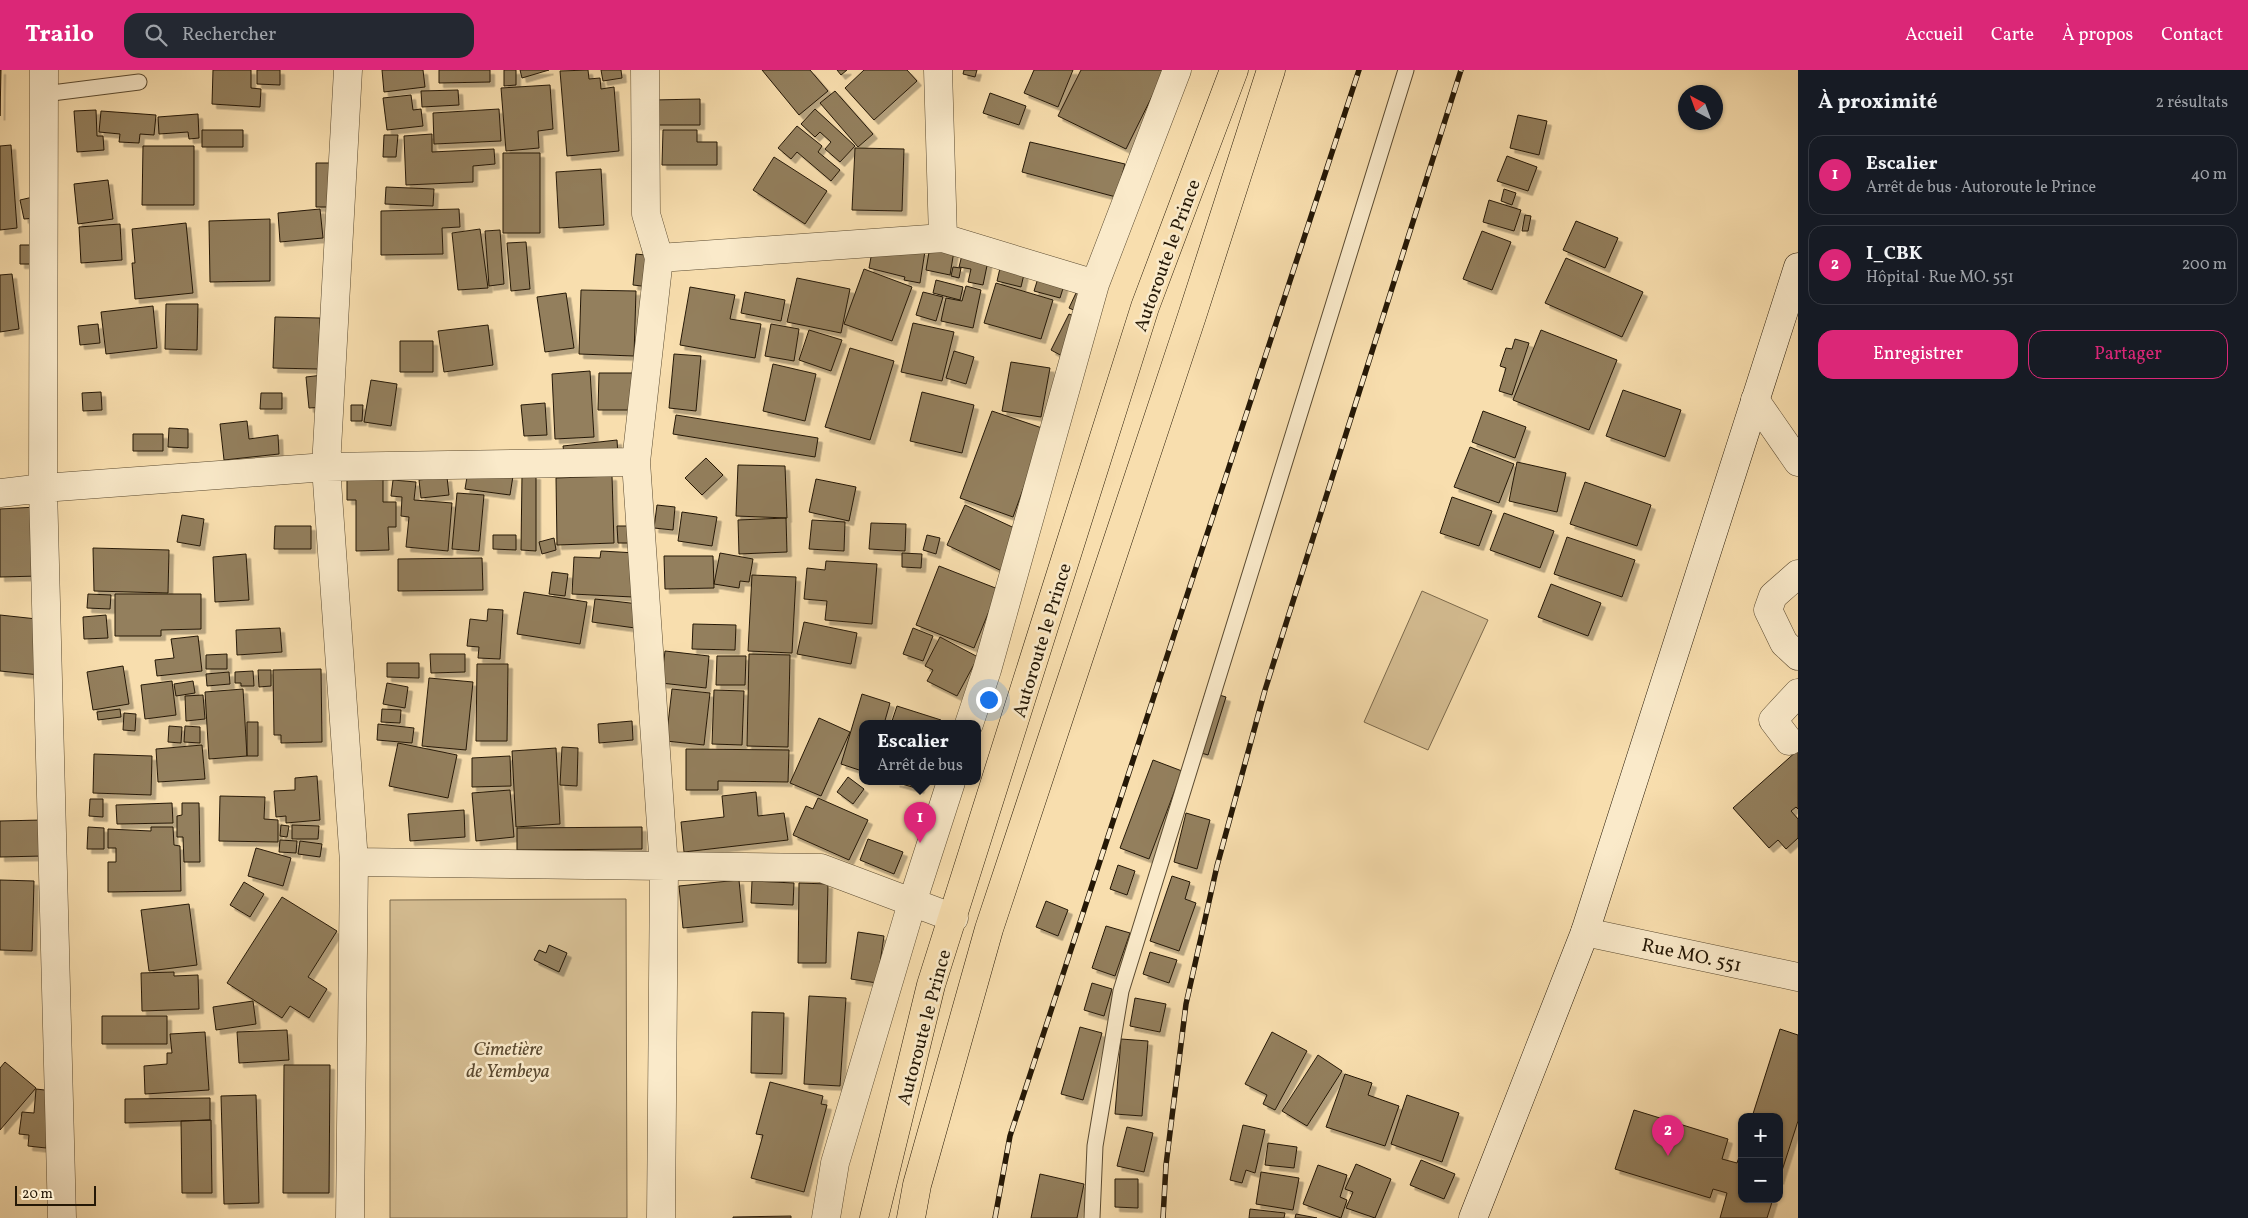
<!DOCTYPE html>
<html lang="fr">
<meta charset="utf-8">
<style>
body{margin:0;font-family:Vollkorn,serif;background:#242831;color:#f1f3f6}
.controls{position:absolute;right:15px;bottom:15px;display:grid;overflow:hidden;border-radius:10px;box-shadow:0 1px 4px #0004}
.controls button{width:45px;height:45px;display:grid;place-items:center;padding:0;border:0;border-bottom:1px solid #363941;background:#171b24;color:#f1f3f6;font:25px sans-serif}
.compass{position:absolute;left:1678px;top:15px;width:45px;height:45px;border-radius:50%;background:#171b24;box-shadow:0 1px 4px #0004;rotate:319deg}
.scale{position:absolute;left:15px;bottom:12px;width:81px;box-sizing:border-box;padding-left:5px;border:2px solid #251806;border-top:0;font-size:14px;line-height:18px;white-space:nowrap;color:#251806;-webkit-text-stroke:4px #faeaca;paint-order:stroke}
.you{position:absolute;left:988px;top:629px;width:18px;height:18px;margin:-12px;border:4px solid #fff;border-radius:50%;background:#1a73e8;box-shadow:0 0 0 8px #1a73e833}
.badge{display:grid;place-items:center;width:32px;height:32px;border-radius:50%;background:#db2777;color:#fff;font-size:16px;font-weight:700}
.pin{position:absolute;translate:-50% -41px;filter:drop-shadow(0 1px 2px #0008)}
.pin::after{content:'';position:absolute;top:26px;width:18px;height:15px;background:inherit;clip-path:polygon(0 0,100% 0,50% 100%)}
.popup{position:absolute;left:859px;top:650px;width:122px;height:65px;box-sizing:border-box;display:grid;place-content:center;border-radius:10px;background:#171b24;filter:drop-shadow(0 1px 4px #0005);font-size:16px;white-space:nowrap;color:#9ea1a6}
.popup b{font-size:19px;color:#f1f3f6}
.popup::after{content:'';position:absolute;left:50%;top:100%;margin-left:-10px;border:10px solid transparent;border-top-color:#171b24}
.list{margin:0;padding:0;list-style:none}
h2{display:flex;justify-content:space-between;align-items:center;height:65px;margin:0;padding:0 20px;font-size:21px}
h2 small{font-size:16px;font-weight:400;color:#9ea1a6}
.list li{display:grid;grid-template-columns:32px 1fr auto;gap:15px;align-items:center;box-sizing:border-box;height:80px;margin:0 10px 10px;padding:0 10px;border:1px solid #363941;border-radius:15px}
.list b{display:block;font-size:19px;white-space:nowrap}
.list p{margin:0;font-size:16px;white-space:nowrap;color:#9ea1a6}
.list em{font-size:16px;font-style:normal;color:#9ea1a6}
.actions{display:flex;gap:10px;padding:15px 20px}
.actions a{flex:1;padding:11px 0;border:1px solid #db2777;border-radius:15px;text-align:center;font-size:18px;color:#db2777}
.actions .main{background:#db2777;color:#fff}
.icon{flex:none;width:28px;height:28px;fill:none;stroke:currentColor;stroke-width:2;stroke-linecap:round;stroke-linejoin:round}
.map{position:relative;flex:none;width:1798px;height:1148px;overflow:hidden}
header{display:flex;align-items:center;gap:30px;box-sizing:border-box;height:70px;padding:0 25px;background:#db2777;color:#fff}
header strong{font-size:24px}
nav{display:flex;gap:28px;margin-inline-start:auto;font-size:18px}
.search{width:350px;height:45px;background:#242831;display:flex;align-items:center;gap:12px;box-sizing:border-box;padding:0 18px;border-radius:15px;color:#9ea1a6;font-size:19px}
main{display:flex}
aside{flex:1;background:#171b24}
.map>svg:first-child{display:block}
.green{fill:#d4bc91;stroke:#7c6a4c}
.building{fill:#937f5d;stroke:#251806;filter:url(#shadow)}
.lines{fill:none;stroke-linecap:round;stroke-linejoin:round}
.lane-casing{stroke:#5a4a30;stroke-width:17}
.street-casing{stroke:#5a4a30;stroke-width:29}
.secondary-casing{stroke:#251806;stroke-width:29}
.primary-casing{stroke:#251806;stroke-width:29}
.lane{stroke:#faeaca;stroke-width:15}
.street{stroke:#faeaca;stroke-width:28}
.secondary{stroke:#faeaca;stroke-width:28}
.primary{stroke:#f8deae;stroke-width:28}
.rail-casing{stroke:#251806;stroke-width:5.5}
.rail{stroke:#faeaca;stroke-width:4;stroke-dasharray:11;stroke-linecap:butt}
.labels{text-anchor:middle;stroke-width:5;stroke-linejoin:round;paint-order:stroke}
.street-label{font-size:19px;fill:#251806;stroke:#faeaca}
.park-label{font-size:19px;font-style:italic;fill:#5a4930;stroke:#faeaca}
</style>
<header>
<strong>Trailo</strong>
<div class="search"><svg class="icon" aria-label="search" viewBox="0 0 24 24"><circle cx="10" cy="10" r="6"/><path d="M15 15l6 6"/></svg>Rechercher</div>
<nav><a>Accueil</a><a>Carte</a><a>À propos</a><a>Contact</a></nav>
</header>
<main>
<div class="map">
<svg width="1798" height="1148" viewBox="0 0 1798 1148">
<defs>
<filter id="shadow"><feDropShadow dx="4.5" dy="4.5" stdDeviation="0" flood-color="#0004"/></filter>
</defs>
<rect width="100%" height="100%" fill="#f8deae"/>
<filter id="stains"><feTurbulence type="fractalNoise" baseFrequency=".004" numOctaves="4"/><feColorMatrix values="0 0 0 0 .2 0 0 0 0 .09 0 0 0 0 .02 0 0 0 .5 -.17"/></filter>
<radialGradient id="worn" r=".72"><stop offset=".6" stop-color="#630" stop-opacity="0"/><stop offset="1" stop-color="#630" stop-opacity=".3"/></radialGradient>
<!-- green -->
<path class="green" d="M1422,521L1488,550L1428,680L1364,652Z
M626,829L627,1148H390V830Z"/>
<!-- building -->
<path class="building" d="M0,0H1L0,46Z
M213,0H251V18L261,19L260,37L212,34Z
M257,0H280V15L257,14Z
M382,0H423L425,17L384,22Z
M439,0H490V12L439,13Z
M504,0H516V15L504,16Z
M520,0H549L522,8Z
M588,0L589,9L600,8L601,19L614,17L619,81L567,86L560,1Z
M601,0H621L622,8L603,11Z
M762,0H810L828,21L799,45Z
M837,0H847L841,5Z
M864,0H907L917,11L874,50L845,18Z
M964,0H977L975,7L963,4Z
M1034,0H1073L1058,37L1024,23Z
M1081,0H1165L1126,79L1058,46Z
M550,15L553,59L538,61L539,78L506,81L501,18Z
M458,20L459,35L422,37L421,21Z
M835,21L873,64L858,77L820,33Z
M990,23L1026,36L1019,55L983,43Z
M411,25L413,40L421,39L423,56L387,60L383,28Z
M700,29V55H653V30Z
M499,39L501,71L434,74L433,43Z
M815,39L855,76L840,92L825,79L831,72L820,62L815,67L801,54Z
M96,40L97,66H103L104,80L77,82L74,41Z
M101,41L156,45L154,65L140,64L139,73L119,72L120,64L99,62Z
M198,44L199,68L189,69L188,62L159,64L158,47Z
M1518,45L1547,51L1539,85L1510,78Z
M797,56L822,76L818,82L840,100L831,111L797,82L791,89L778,78Z
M202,60H243V77H202Z
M663,60H697V72H717V95H662Z
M432,64V82L494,79L495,94L473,96V112L406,115L404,66Z
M384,65H398L396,87H383Z
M1030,72L1125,94L1116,127L1022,102Z
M11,75L17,158L0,160V76Z
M143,76H194V135H142Z
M855,78L904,79L902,141L852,140Z
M503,83H540V163H503Z
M1507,86L1537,97L1528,121L1497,111Z
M774,87L827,121L805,154L753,120Z
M316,93H337V137H316Z
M601,99L604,155L559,158L556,102Z
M108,110L113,149L78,154L74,114Z
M386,117L434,119L433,136L385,134Z
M1504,119L1516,123L1512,135L1501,131Z
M33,127L36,148L24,149L20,130Z
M1489,130L1521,140L1514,161L1483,152Z
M320,139L323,168L280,172L278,143Z
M459,139L460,157L442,158L443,184L381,185V141Z
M1525,145L1531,146L1528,161H1522Z
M270,149V211L210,212L209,151Z
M1576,151L1618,168L1605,198L1563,180Z
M186,153L193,223L135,229L132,193H135L132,159Z
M120,154L122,190L81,193L79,157Z
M480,159L488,218L458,220L452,163Z
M500,160L504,214L489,216L485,161Z
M1482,161L1511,172L1492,220L1463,209Z
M526,172L530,219L511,221L507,173Z
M20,175H35V194H20Z
M873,176L925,181L920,213L904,210L905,207L869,198Z
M930,176L954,181L950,205L926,200Z
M963,181L989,186L983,215L968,212L971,199L959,197Z
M636,184L654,186L650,217L633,215Z
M1566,188L1643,222L1622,267L1545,233Z
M1001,194L1025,200L1021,217L997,211Z
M953,197L961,198L959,208L951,206Z
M864,199L912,217L892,271L844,254Z
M12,204L19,259L0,262V205Z
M1039,205L1065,212L1060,228L1034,221Z
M797,208L850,219L841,263L787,252Z
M936,210L963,217L960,230L933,223Z
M996,213L1053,230L1041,269L984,253Z
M966,216L981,220L973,258L941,251L946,228L962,231Z
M690,217L735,225L730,249L761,254L755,288L680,275Z
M581,220L636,221L634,286L579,284Z
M745,222L785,230L781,251L741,243Z
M923,222L943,227L936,251L916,245Z
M566,223L574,278L545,282L537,227Z
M1076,223L1092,230L1085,245L1069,238Z
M166,234H198L197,280L165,279Z
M153,236L157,278L106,284L101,242Z
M1069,244L1080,249L1062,286L1051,280Z
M275,247L320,248L318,299L273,298Z
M913,253L954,262L942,311L901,302Z
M98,254L100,273L80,275L78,256Z
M771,254L799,259L794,291L765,286Z
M488,255L493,295L444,302L438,261Z
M809,260L842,270L831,301L799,290Z
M1541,260L1617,290L1589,360L1513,330Z
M1515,269L1529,273L1512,325L1499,321L1506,298L1500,296L1506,278L1512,279Z
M400,271H433V302H400Z
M850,278L894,291L870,370L825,357Z
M954,281L974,287L966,314L946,308Z
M674,284L701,286L696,341L669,338Z
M1011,292L1050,298L1041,347L1002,341Z
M773,294L816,304L805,351L763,341Z
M590,301L594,367L555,369L552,304Z
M599,303H635L634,340H598Z
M323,305L325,337L309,338L306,307Z
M371,310L397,314L391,356L364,352Z
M1623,320L1681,340L1665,387L1606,366Z
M101,322L102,340L83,341L82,323Z
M922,322L974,335L962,383L910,371Z
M261,323H282V339H260Z
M545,333L547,365L524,366L521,335Z
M351,335H363L362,351H351Z
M992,341L1045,359L1013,447L960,428Z
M1483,341L1526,357L1515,388L1472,372Z
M676,345L818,368L815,387L673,364Z
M247,351L249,369L278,365L279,384L224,390L220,354Z
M169,358L188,359V378L168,377Z
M133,364H163V381H133Z
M617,370L618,385L565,391L563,376Z
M1470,377L1514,394L1499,433L1454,417Z
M706,388L723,405L702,425L685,408Z
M1517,392L1566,403L1557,442L1509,431Z
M738,395L785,396L787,448L736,446Z
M468,401L513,406L510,425L465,419Z
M383,403V432H396V457H388L389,480L356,481V430H347V404Z
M522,405H536V481L521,480Z
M612,406L614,473L557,475L556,408Z
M447,407L449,425L421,428L419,410Z
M816,409L856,417L849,451L809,442Z
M393,410L416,412L414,430L452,433L448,481L406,477L409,447L401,446L402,427L391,426Z
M1585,412L1651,435L1637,476L1570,454Z
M457,423L484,425L479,481L452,479Z
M1452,427L1492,441L1479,476L1440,463Z
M657,435L675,437L673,460L654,458Z
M965,435L1025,463L1006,503L947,475Z
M37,437L39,506L0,507V439Z
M682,442L717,447L712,476L678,471Z
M1504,443L1554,461L1540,498L1490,480Z
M182,445L204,449L200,476L177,472Z
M786,448L787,482L739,484L738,450Z
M812,450L845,452L844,481L809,479Z
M871,453L906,454L905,481L869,479Z
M275,456H311V479H274Z
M617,456H633V473H618Z
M493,465H516V480L493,479Z
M927,465L940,468L936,484L923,480Z
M1567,467L1635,490L1622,527L1554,504Z
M554,468L556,480L542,484L539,472Z
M93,478L169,480L168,523L94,521Z
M601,481L636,483L633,527L572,524L574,487L600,488Z
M720,483L753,489L749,512L740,511L739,518L714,514Z
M902,483L922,484L921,498L902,497Z
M246,484L249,530L215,532L213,487Z
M664,486H713L714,518L665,519Z
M482,488L483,520L398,521V489Z
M826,491L877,494L872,554L825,550L827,531L804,529L807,498L825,500Z
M939,496L998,519L974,578L916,555Z
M552,502L568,504L565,526L549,524Z
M752,505L796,507L792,583L748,581Z
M1551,514L1601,533L1588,566L1538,547Z
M524,522L587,532L580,574L517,564Z
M88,524L111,525L110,539L87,538Z
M115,524H201V559L161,560V566H115Z
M595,529L639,534L635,558L592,552Z
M488,539L503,540L500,589L478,588L479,577L467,576L470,549L487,551Z
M0,545L46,550L40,605L0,601Z
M106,545L108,568L84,569L83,547Z
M804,552L857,563L851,594L797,584Z
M693,554L736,555L735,580L692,579Z
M280,558L282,582L237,585L236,560Z
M913,558L933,566L923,591L903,584Z
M198,566L202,601L157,606L155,590L174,588L171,569Z
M940,567L978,587L957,626L927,611L933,600L925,596Z
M665,581L709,586L706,618L661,613Z
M227,584V599H206V585Z
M430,584H465V602L431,603Z
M749,584L790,585L788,677L747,676Z
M717,586H746L745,615H716Z
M387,593H419V608L387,607Z
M477,594H508L507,671H476Z
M123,596L129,634L93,640L87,602Z
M321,599L322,672L281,673V665H274L273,600Z
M258,600H271V616L259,617Z
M253,601L254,616H241V613H235V602Z
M229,602L230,614L207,616L206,604Z
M429,608L473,612L466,680L422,676Z
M172,611L176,645L145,649L141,615Z
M193,611L195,623L176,626L174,614Z
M387,613L408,617L405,638L383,634Z
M243,619L247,686L209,689L205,622Z
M672,619L710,623L704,675L666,671Z
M714,620L744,621L742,675L712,674Z
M1206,621L1226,627L1208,685L1188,679Z
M862,624L890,633L884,654H862V701L841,694Z
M203,625L205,649L186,651L185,626Z
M897,636L941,650L940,654H891Z
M120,639L121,647L98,650L97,642Z
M382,639L401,640L400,653L381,652Z
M124,643L136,644L135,661L123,660Z
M819,648L850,662L821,726L790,713Z
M632,651L633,670L599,673L598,654Z
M247,652H258V686H247Z
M378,654L414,658L412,673L377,670Z
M169,656L182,657L181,673L168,672Z
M185,656L200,657V673L184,672Z
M398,673L457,685L448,728L389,716Z
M202,675L205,709L158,712L156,679Z
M562,677L578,678L577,716L560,715Z
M556,678L560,754L516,757L512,681Z
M686,679L789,680L788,712L718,711V720H686Z
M1798,680V739L1796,737L1791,741L1798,749V768L1786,779L1778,770L1769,778L1733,738Z
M94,684L152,686L151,725L93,723Z
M510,686L511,716L472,717V688Z
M1153,690L1182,701L1149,789L1120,778Z
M317,706L320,750L286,753V746L276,747L274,721L295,720V708Z
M848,707L864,719L853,734L837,722Z
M895,712H922L919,719Z
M510,720L514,767L476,771L472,723Z
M756,722L758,746L784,743L788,770L684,782L681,752L724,747L722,726Z
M220,726L265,727L264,749L278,750V772L219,771Z
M818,728L868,750L849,790L793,765L806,736L813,739Z
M90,729H103V747L89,746Z
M172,733L173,753L117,754L116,735Z
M182,733H199L200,792H184L183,767H177V746L182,745Z
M464,740L465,767L410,771L408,744Z
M1186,743L1210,750L1197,799L1174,792Z
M42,750L43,786L0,787V751Z
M281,755L289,756L287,767L280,766Z
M292,755L319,756L318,769H292Z
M88,757L104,758V779H87Z
M151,757H173L174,775L180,776L181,821L108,822V792H116V778H108V759L151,761Z
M642,757V779L517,780V758Z
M868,769L903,782L894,804L860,790Z
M280,770L297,771L296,783L279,782Z
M300,771L322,774L320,787L298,784Z
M256,778L291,788L283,816L248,806Z
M1118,795L1135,801L1127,825L1110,819Z
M1172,806L1190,812L1185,829L1196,833L1179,881L1150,871Z
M0,810L34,811L32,881L0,880Z
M739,810L743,852L683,858L679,816Z
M752,811L794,813L793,835L751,833Z
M244,812L264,824L250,847L230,835Z
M799,813L828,814L826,893H798Z
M282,827L337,861L308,907L327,919L309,948L290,936L282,948L227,913Z
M1046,831L1068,840L1058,866L1036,857Z
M189,834L197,895L149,901L141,840Z
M1106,856L1130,863L1115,906L1092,898Z
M858,862L884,866L877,913L851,909Z
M549,875L567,883L559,902L534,890L539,880L546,883Z
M1150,882L1177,890L1169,913L1143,904Z
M174,902V906L198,905L199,939L142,941L141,903Z
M1092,913L1112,919L1104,946L1084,940Z
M809,926L846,928L840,1016L804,1014Z
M1135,928L1166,934L1160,962L1130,956Z
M253,931L256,954L216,960L213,937Z
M752,942L784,943L782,1004L751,1003Z
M102,946H167V974H102Z
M1080,957L1102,963L1083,1030L1061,1024Z
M1780,959L1798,965V1051L1779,1110V1047H1752Z
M287,960L289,990L239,993L237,962Z
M205,962L209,1020L145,1024L144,996L167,994V983H172L170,964Z
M1272,962L1307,981L1275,1040L1263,1034L1267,1025L1245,1014Z
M1121,969L1148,971L1142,1046L1115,1044Z
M1318,985L1342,1001L1307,1056L1282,1041Z
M5,992L36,1018L0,1060V998Z
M284,995H330L329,1123H283Z
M1345,1004L1372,1013L1368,1025L1399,1036L1385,1076L1326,1057Z
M770,1012L823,1026L821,1034L827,1035L804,1122L751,1108L763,1065L756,1064Z
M36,1019L53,1021L46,1078L28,1076L29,1065L19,1064L22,1042L34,1043Z
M256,1025L259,1133L224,1134L221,1026Z
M1407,1025L1459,1043L1442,1092L1391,1074Z
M210,1028V1050L125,1053V1029Z
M1634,1040L1728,1069L1722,1089L1737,1093L1742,1079V1129H1773L1767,1148H1720L1727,1123L1713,1119L1710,1128L1615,1099Z
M211,1050L212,1123H182L181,1051Z
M1243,1055L1265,1060L1255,1103L1246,1100L1242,1113L1230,1110Z
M1127,1057L1153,1063L1144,1102L1117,1096Z
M1268,1073L1297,1077L1294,1098L1265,1095Z
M1421,1090L1455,1104L1444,1129L1410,1115Z
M1356,1094L1391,1109L1375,1148L1346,1138L1353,1122L1345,1119Z
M1318,1095L1347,1105L1340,1127L1347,1130L1341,1148L1303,1134Z
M1261,1102L1299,1108L1293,1140L1256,1134Z
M1040,1104L1084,1114L1077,1148H1031Z
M1115,1109H1138V1138L1115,1137Z
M1250,1139L1285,1143L1284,1148H1249Z
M1296,1144L1317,1148H1295Z
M791,1146V1148H733V1147Z"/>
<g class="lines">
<!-- lane casing -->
<g class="lane-casing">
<path id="lane" d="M44,24L139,12
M1092,1148L1095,1076L1121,921L1406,0"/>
</g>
<!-- street casing -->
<g class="street-casing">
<path id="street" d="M44,0L43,418L62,1148
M348,0L326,397L354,792L350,1148
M645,0L646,144L659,188L636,392L664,798L661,1148
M938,0L943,168
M659,188L943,168L1095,214
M1755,330L1798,392
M0,423L43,418L326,397L636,392
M1798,504L1773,526L1768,540L1784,573L1798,586
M969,654L987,600L1095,214L1177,0
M1789,671L1773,650L1798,623
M354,792L821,798L954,848
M1585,862L1798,907
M826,1148L835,1093L912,833L951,712"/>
</g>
<!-- secondary casing -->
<g class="secondary-casing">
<path id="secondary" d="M1473,1148L1585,862L1798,197"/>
</g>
<!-- primary casing -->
<g class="primary-casing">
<path id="primary" d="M874,1148L931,915L1145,237L1234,0
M911,1148L917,1115L989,859L1192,246L1271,0"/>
</g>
<!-- lane -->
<use href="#lane" class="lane"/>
<!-- street -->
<use href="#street" class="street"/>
<!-- secondary -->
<use href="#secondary" class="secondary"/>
<!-- primary -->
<use href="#primary" class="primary"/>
<!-- rail casing -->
<g class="rail-casing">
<path id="rail" d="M995,1148L1010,1066L1359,0
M1163,1148L1166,1095L1186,934L1217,796L1265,620L1461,0"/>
</g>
<!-- rail -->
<use href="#rail" class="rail"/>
</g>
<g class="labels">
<!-- street labels -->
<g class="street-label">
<text transform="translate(1166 185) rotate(-70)" y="7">Autoroute le Prince</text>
<text transform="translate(1041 570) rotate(-73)" y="7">Autoroute le Prince</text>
<text transform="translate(1692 884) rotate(12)" y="7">Rue MO. 551</text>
<text transform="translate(923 957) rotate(-75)" y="7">Autoroute le Prince</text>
</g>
<!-- park labels -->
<g class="park-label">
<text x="508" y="985">Cimetière<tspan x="508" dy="22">de Yembeya</tspan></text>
</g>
</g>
<rect width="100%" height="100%" filter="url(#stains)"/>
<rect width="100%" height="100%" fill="url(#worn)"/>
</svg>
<div class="controls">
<button>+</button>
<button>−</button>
</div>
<svg class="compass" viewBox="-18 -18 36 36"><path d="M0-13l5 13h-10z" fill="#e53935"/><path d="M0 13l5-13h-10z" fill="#9ea1a6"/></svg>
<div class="scale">20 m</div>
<div class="you"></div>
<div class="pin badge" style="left:920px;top:773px">1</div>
<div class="popup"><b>Escalier</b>Arrêt de bus</div>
<div class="pin badge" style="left:1668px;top:1086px">2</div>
</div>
<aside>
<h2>À proximité<small>2 résultats</small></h2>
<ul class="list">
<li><span class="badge">1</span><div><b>Escalier</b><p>Arrêt de bus · Autoroute le Prince</p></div><em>40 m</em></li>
<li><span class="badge">2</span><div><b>I_CBK</b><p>Hôpital · Rue MO. 551</p></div><em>200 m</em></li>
</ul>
<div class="actions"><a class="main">Enregistrer</a><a>Partager</a></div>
</aside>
</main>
